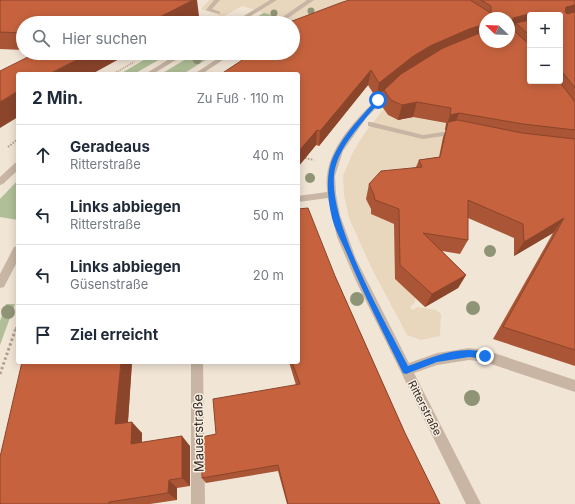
<!DOCTYPE html>
<html lang="de">
<meta charset="utf-8">
<style>
body{margin:0;font-family:Inter,sans-serif;background:#f6f6f7;color:#1f2937}
.controls{position:absolute;right:12px;top:12px;display:grid;overflow:hidden;border-radius:4px;box-shadow:0 2px 10px #0003}
.controls button{width:36px;height:36px;display:grid;place-items:center;padding:0;border:0;border-bottom:1px solid #e0e1e3;background:#fff;color:#1f2937;font:20px sans-serif}
.compass{position:absolute;left:479px;top:12px;width:36px;height:36px;border-radius:50%;background:#fff;box-shadow:0 2px 10px #0003;rotate:293deg}
.stop{position:absolute;width:12px;height:12px;margin:-9px;border:3px solid #1a73e8;border-radius:50%;background:#fff}
.stop.end{background:#1a73e8;border-color:#fff;box-shadow:0 1px 4px #0008}
.list{margin:0;padding:0;list-style:none}
h2{display:flex;justify-content:space-between;align-items:center;height:52px;margin:0;padding:0 16px;font-size:17px}
h2 small{font-size:13px;font-weight:400;color:#747a83}
.list li{display:grid;grid-template-columns:26px 1fr auto;gap:12px;align-items:center;box-sizing:border-box;height:60px;padding:0 16px;border-top:1px solid #e0e1e3}
.list b{display:block;font-size:15px;white-space:nowrap}
.list p{margin:0;font-size:13px;white-space:nowrap;color:#747a83}
.list em{font-size:13px;font-style:normal;color:#747a83}
.icon{flex:none;width:22px;height:22px;fill:none;stroke:currentColor;stroke-width:2;stroke-linecap:round;stroke-linejoin:round}
.map{position:relative;flex:none;width:575px;height:504px;overflow:hidden}
.search{position:absolute;background:#fff;box-shadow:0 2px 10px #0003;left:16px;top:16px;width:284px;height:44px;display:flex;align-items:center;gap:10px;box-sizing:border-box;padding:0 14px;border-radius:22px;color:#747a83;font-size:15px}
.panel{position:absolute;background:#fff;box-shadow:0 2px 10px #0003;left:16px;top:72px;width:284px;height:292px;border-radius:4px}
.map>svg:first-child{display:block}
.green{fill:#b0bf97}
.plaza{fill:#e9d7bd}
.lines{fill:none;stroke-linecap:round;stroke-linejoin:round}
.path-far3{stroke:#b49f8d;stroke-width:1.5;stroke-dasharray:1 1;stroke-linecap:butt}
.path-far2{stroke:#b49f8d;stroke-width:2;stroke-dasharray:1.5 1.5;stroke-linecap:butt}
.path-far1{stroke:#b49f8d;stroke-width:2.5;stroke-dasharray:2 2;stroke-linecap:butt}
.path{stroke:#b49f8d;stroke-width:3;stroke-dasharray:2.5 2.5;stroke-linecap:butt}
.minor{fill:#c8b5a3;fill-rule:evenodd}
.tree{fill:#909477}
.wall{fill:#aa5535;fill-rule:evenodd}
.shaded-wall{fill:#8b452b}
.building{fill:#c6633e;stroke:#8b452b}
.route{fill:#1a73e8}
.labels{text-anchor:middle;stroke-width:3;stroke-linejoin:round;paint-order:stroke}
.street-label{font-size:11px;fill:#332a25;stroke:#f9efe2}
.near-street-label{font-size:13px;fill:#332a25;stroke:#f9efe2}
</style>
<div class="map">
<svg width="575" height="504" viewBox="0 0 575 504">
<rect width="100%" height="100%" fill="#f1e5d6"/>
<!-- green -->
<path class="green" d="M285,0L299,2L266,23H247Z
M196,53H217L183,74H161Z
M154,54L162,58L134,74H120Z
M18,180V220L0,217V199Z
M6,304H15L0,345V321Z"/>
<!-- plaza -->
<path class="plaza" d="M209,0H402L313,28L242,6L223,17L201,9Z
M509,25L530,41V81H560V75L575,95V158L514,148L452,136L447,157L439,155L437,165L451,168L449,189L445,188L436,181L437,178L434,176L432,179L420,178L418,175H414L416,178L406,183L402,181L400,184L404,186V189L386,185L387,188L377,193L373,192L371,193L375,196L374,205L370,207L371,209L376,208L385,216L383,220L387,221L389,217L403,219L402,227H396V229L402,230V244L395,243L396,246L402,247V258L395,257V260L402,261L401,276L396,280L399,282L404,279L413,280L412,285L415,289V303L410,307L413,310L417,307L436,310L441,314L440,336L421,340L407,335L372,269L349,218L344,195L343,176L352,154L364,134L382,111L387,108L386,112L388,116L398,120H405L412,115L417,118L505,135L507,138L568,146L513,61L495,47L491,46L492,42H509Z"/>
<g class="lines">
<!-- path-far3 -->
<path class="path-far3" d="M113,74L134,62"/>
<!-- path-far2 -->
<path class="path-far2" d="M8,147L18,139
M305,158L314,160"/>
<!-- path-far1 -->
<path class="path-far1" d="M16,329L18,323"/>
<!-- path -->
<path class="path" d="M0,374L16,328"/>
<!-- minor -->
<path class="minor" d="M214,0H220L212,9L220,12V14L206,10Z
M270,0H277L239,23H232Z
M307,0H314L281,23H274Z
M179,53H187L153,74H145Z
M226,53H233L202,74H194Z
M391,87L397,88L367,117L343,151L335,176L336,194L340,215L356,259L409,363L437,353L469,348L485,350L575,380V392L485,362L469,360L437,365L414,373L481,504H466L356,281L337,237L328,198L298,202V196L327,192C327,187 326,182 327,176C330,142 366,108 391,87Z
M368,122H371L423,135L457,130L461,132L457,134L423,139L368,126Z
M18,162V170L3,184L0,185V177L15,163Z
M18,246V260L4,287L0,288V274L14,247Z
M191,362H203L205,504H191Z"/>
</g>
<!-- trees -->
<g class="tree">
<circle cx="311" cy="11" r="3.5"/>
<circle cx="274" cy="13" r="3.5"/>
<circle cx="197" cy="60" r="4"/>
<circle cx="310" cy="178" r="5"/>
<circle cx="490" cy="251" r="6"/>
<circle cx="357" cy="299" r="7"/>
<circle cx="473" cy="308" r="7"/>
<circle cx="8" cy="312" r="7"/>
<circle cx="472" cy="398" r="8"/>
</g>
<!-- wall -->
<path class="wall" d="M0,0L199,16L186,23H23V50L0,49Z
M349,0H575V366L493,339L553,233L514,256V238L468,218V240L460,254L442,251L466,275L458,288L425,307L395,279L394,224L371,214V209L366,199L369,184L416,167L419,160L439,157L443,137L446,130H445L446,123L413,117L398,120L388,115L381,105L383,92L376,98L368,85L319,146L316,145L298,167V74ZM530,15H560V81H530ZM485,18L509,42H485Z
M335,276L405,433L440,504H287L278,471L206,483L202,478L216,434L296,385L289,362H298Z
M132,362L128,422L142,433V442L190,446V486L177,488V500L150,504H0Z"/>
<!-- shaded-wall -->
<path class="shaded-wall" d="M193,0H197L199,16L186,23H148Z
M575,5V17L560,20L566,7Z
M537,12L536,15H530V26L516,23L513,31L509,32L513,18Z
M485,24V37L384,90L383,92L376,98L379,83L412,57L430,46L469,29Z
M90,53H130L92,74H49Z
M371,70L368,85L319,146L320,131Z
M18,91V117L0,128V102Z
M417,102L413,117L398,120L402,105Z
M459,113L453,129L448,122L446,130H445L450,115Z
M317,130L316,145L298,167V152Z
M564,218L553,233L514,256L524,242Z
M466,275L458,288L425,307L432,294Z
M121,362H132L127,435L115,424Z
M132,422L142,433L141,453L131,444Z
M182,436L190,446V486L182,478Z
M169,480L177,488V500L168,493Z"/>
<!-- building -->
<path class="building" d="M0,0H193L148,23H23V33L0,32Z
M349,0H470L491,13V6L481,0H575V5L566,7L565,12L567,14L575,12V88L560,69V15H537V12L513,18L512,29L530,45V81H559L575,102V130L523,124L459,113L450,115L451,108L417,102L402,105L391,100L384,90L401,74L443,48L485,31V42H509V18H485V24L469,29L430,46L412,57L379,83L371,70L320,131L317,130L298,152V74H221L253,53H293V23H287L340,3Z
M530,20V36L516,23Z
M36,53H90L49,74H18V91L0,102V71Z
M458,120L522,133L575,139V350L503,327L564,218L524,242L523,224L468,200V240L423,233L466,275L432,294L400,265L399,209L375,200L374,195L369,184L381,171L422,167L419,160L440,157L448,122Z
M308,208L335,276L405,433L440,504H288L278,465L202,478V437L216,434L213,399L300,384L292,362H298V209Z
M22,362H121L115,424L132,422L131,444L182,436V478L169,480L168,493L109,502V504H0V457Z"/>
<!-- route -->
<path class="route" d="M377,99L381,100C365,120 344,140 336,165C321,212 385,321 408,366C432,357 462,344 487,353V359L469,357L437,362L406,374L403,373C384,334 364,295 347,254C342,242 335,230 332,218C328,201 326,183 330,166C337,141 360,118 377,99Z"/>
<g class="labels">
<!-- street labels -->
<g class="street-label">
<text transform="translate(425 408) rotate(63)" y="4">Ritterstraße</text>
</g>
<!-- near-street labels -->
<g class="near-street-label">
<text transform="translate(198 433) rotate(-91)" y="5">Mauerstraße</text>
</g>
</g>
</svg>
<div class="controls">
<button>+</button>
<button>−</button>
</div>
<svg class="compass" viewBox="-18 -18 36 36"><path d="M0-13l5 13h-10z" fill="#e53935"/><path d="M0 13l5-13h-10z" fill="#747a83"/></svg>
<div class="stop" style="left:378px;top:100px"></div>
<div class="stop end" style="left:485px;top:356px"></div>
<div class="search"><svg class="icon" aria-label="search" viewBox="0 0 24 24"><circle cx="10" cy="10" r="6"/><path d="M15 15l6 6"/></svg>Hier suchen</div>
<section class="panel">
<h2>2 Min.<small>Zu Fuß · 110 m</small></h2>
<ul class="list">
<li><svg class="icon" aria-label="ahead" viewBox="0 0 24 24"><path d="M12 20V5M6 11l6-6 6 6"/></svg><div><b>Geradeaus</b><p>Ritterstraße</p></div><em>40 m</em></li>
<li><svg class="icon" aria-label="left" viewBox="0 0 24 24"><path d="M17 20v-9H6M10 6l-5 5 5 5"/></svg><div><b>Links abbiegen</b><p>Ritterstraße</p></div><em>50 m</em></li>
<li><svg class="icon" aria-label="left" viewBox="0 0 24 24"><path d="M17 20v-9H6M10 6l-5 5 5 5"/></svg><div><b>Links abbiegen</b><p>Güsenstraße</p></div><em>20 m</em></li>
<li><svg class="icon" aria-label="arrive" viewBox="0 0 24 24"><path d="M6 21V4h12l-3 4 3 4H6"/></svg><div><b>Ziel erreicht</b></div></li>
</ul>
</section>
</div>
